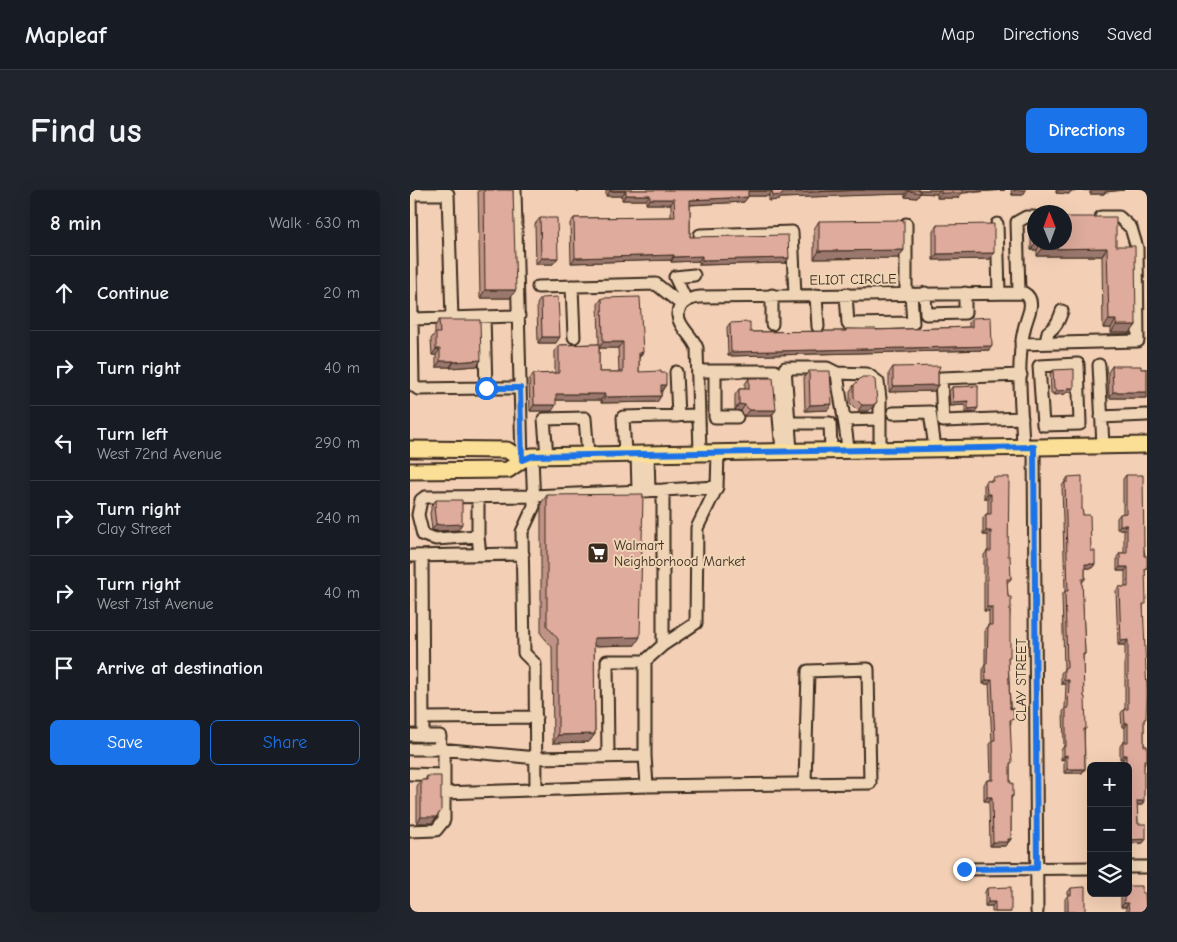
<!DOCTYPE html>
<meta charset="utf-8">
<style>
body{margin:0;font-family:"Comic Neue",sans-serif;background:#20242c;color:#f1f3f6}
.controls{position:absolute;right:15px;bottom:15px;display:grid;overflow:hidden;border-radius:8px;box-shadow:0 5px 20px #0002}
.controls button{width:45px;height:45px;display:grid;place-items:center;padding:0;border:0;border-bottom:1px solid #363941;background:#171b24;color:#f1f3f6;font:25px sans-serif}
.compass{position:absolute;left:617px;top:15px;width:45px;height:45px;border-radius:50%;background:#171b24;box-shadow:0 5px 20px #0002;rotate:359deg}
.stop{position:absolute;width:15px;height:15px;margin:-11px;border:4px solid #1a73e8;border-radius:50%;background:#fff}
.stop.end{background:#1a73e8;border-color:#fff;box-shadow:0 1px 5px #0008}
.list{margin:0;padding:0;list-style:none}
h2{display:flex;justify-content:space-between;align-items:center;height:65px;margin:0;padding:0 20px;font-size:21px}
h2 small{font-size:16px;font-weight:400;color:#9ea1a6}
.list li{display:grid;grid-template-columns:32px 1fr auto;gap:15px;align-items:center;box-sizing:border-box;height:75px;padding:0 20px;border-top:1px solid #363941}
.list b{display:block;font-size:19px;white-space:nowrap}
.list p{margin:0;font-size:16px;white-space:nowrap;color:#9ea1a6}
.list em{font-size:16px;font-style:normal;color:#9ea1a6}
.actions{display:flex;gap:10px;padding:15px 20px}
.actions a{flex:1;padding:11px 0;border:1px solid #1a73e8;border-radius:8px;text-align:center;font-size:18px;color:#1a73e8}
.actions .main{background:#1a73e8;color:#fff}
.icon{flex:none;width:28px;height:28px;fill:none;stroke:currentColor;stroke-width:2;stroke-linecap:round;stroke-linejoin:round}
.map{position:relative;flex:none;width:737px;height:722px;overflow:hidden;border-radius:8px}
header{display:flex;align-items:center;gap:30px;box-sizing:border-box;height:70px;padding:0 25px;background:#171b24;border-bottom:1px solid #363941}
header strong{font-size:24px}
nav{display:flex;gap:28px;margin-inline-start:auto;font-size:18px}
.intro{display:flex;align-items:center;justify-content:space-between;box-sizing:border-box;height:120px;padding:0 30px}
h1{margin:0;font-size:35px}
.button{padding:12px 22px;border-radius:8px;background:#1a73e8;color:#fff;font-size:18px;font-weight:700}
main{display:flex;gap:30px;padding:0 30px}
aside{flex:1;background:#171b24;border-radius:8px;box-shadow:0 5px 20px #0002}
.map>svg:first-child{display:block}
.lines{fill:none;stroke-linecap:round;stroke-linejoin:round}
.minor-casing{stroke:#3b2a1e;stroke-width:15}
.major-casing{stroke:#3b2a1e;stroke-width:19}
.minor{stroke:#efd5b6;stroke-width:11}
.major{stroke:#fbdf96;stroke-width:15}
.wall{fill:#bf9386;stroke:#3b2a1e;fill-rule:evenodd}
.shaded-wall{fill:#9b786d;stroke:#3b2a1e}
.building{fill:#deab9c;stroke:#3b2a1e}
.route{stroke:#1a73e8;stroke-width:6}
.labels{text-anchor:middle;stroke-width:4;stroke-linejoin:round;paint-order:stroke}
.street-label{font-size:14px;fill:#3b2a1e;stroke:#efd5b6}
.poi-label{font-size:14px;fill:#3b2a1e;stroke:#efd5b6;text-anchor:start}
</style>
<header>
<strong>Mapleaf</strong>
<nav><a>Map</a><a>Directions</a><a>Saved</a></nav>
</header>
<div class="intro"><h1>Find us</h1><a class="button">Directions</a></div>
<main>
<aside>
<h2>8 min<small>Walk · 630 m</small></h2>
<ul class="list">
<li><svg class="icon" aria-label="ahead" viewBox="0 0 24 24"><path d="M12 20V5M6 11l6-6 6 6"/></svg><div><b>Continue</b></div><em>20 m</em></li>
<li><svg class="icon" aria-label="right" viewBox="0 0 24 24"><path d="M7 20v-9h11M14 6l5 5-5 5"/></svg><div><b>Turn right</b></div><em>40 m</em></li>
<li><svg class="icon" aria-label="left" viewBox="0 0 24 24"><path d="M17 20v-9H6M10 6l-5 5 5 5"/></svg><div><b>Turn left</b><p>West 72nd Avenue</p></div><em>290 m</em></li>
<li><svg class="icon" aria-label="right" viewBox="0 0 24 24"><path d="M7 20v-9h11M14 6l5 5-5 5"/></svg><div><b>Turn right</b><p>Clay Street</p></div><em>240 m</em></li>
<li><svg class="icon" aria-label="right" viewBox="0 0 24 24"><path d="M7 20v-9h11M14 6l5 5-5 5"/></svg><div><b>Turn right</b><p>West 71st Avenue</p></div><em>40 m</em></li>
<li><svg class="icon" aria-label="arrive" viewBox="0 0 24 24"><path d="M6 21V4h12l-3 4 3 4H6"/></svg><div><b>Arrive at destination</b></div></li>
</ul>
<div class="actions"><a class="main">Save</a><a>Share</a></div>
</aside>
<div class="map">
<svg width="737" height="722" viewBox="0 0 737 722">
<rect width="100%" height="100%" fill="#f3d0b5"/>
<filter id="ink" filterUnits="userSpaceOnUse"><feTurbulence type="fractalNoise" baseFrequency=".02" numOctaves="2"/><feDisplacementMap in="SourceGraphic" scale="10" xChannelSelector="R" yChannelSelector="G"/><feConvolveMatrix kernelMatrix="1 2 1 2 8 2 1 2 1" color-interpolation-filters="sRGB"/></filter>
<g filter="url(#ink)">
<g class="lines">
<!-- minor casing -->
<g class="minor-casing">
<path id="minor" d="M105,0L112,270
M496,34V104
M587,34L589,102
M290,45L382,42L385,105
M162,96L164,147
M128,97L246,94L272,115
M609,102L607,32L616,27H624
M515,103L516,124L555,123V103
M436,104L438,134L503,133L501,104
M362,105V134
M406,105L408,137
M276,110L265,87L284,85
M42,128L38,4H0L2,129L109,126
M2,129L3,195L8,199L76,198L74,127
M636,153L638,142C646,137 649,130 652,121
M611,154L728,151L727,58L721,38L709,27H691
M668,174L670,234L633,235L629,176Z
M689,175L693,256
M288,181H365L372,261
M305,181V227H327
M266,182L268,226
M427,183C430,209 436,234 438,260
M611,185L531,188L533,231L612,228
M76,198H110
M483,223L520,222L525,258
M691,227L737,225
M435,230L469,229
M379,233H420L421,260
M624,257L627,722
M381,261L375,178H417L427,183L457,184L468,192L470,209V259
M290,263L287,158C283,148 276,143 271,134C262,118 276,108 290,107L614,103C623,108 621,118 618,126C604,163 612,217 613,257
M215,264L213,227L289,225
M227,264L228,301
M238,264L239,301
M122,266L124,316L112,342L114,463L125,474L126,600
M137,266L134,229L175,228L178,265
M253,300L307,297
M68,308V346L70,365
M68,346L26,349L13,345L8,325L11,310L15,307L123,306L253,300V455L235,471V566L237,596
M0,366L113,364
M12,366L13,546
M253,455L286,433L287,338L307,297L308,263
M13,528L126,527
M0,545L30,546L29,559L127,568L235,566
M0,559H29
M198,566L197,471H235
M0,584L34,585
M34,603L237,596L460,593L458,479L398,481L395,594
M0,641L26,640L34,630V559
M718,677H737
M554,679L681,678"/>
</g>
<!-- major casing -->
<g class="major-casing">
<path id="major" d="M0,259L97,260L112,270
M0,281L98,280L112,270L122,266L737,255"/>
</g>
<!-- minor -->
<use href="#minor" class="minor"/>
<!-- major -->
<use href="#major" class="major"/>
</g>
<!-- wall -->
<path class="wall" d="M68,0H103L100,108H70Z
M165,0H171L168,3Z
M196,0H595L552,3L548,8H527V4L510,3L507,8L495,7V4L452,5L370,8L369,10L359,11V6H338L334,12L280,15V47L379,68L375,73L289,75V71L261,72V70L161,73L160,33L164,28L261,27V14H236V10H212V6H196Z
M601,0H616L613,5H602Z
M646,0H714L695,2L694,4H680V0L661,1L659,4L646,3Z
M130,28L143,74H126L125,34Z
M624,29V52H654L706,56L726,135L720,143H701V138H693L692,66H627V60H621V34Z
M409,31L494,60L488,68L404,69V39Z
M527,35L584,63L580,69L523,70V41Z
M131,108L146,153H128L127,114Z
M192,108L233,162L229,168V182L252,201L251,206L247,212L191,213V210H146L142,221H120L119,190L123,184L145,183V161L149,155L189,154L188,114ZM189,158H208L209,182H189Z
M562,128L582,156L579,160L318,166L317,137L320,133L340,142L435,141L436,139L466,140L559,137V132Z
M29,130L71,170L67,176L40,178V177H26V165H22L21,149L25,143V136Z
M702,176L731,179H737V208H699L698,182Z
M483,177L528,182V195L524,201L479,202V183Z
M643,180L661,202H657L655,204L643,205V203H641L640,184Z
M399,181L418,220L395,221L394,187Z
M339,188L366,220L361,226H334L331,221L325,220V205L329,199H335V194Z
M444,195L462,218L459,221H448L440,213V201Z
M568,196L565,222L555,223V215L540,216L539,201L542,197Z
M716,285L734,359L737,378L735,381L733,418L734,556H737V571L735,574H734L732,615H727L728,634L736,649L733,653L718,654V576H713V569H710V556L713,552H715V537H712L711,523L714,519H715V455H708L706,401L709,397H715V381H707V367L710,363H714V339H707V328L710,324H713V289Z
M583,287L598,366L601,389L597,393L598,407L600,420L598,469L601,534H600V593L603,606L601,609V649L598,653H597L595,656H580L579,611H574V594L577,590H581L580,554L582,552L579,494H573V478L575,475V439L578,435H579V421H574V365L577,361H578V345H573V328L576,324H578V308H574V295L576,291H580Z
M658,287L672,319L681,361L685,374L682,378H675V389L672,393L675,464L673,466L675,579L672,583H654V569L651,570V560L654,556L653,522L655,518L656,494H651V483L654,479L652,405L655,401L652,296Z
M137,305L225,455L184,456L185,544L179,552L143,553L142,457L131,444V313Z
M26,310L48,340L27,341L22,340L20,323L21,320V316Z
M17,586L22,633H7V596L11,590H15Z
M577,698L601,722H582V716H575V702Z
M661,698L675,722H655V709L658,705V702Z
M712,703H732L736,722H716V717H711V705Z"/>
<!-- shaded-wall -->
<path class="shaded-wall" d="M455,0H498L495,4L370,8L369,10L359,11L363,6L372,3Z
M509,0H530L527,4L510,3L507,8L495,7L499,1Z
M550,0H595L552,3L548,8H527L531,3Z
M605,0H616L613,5H602Z
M648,0H680L661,1L659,4L646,3Z
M683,0H714L695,2L694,4H680Z
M200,1H216L212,6H196Z
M338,1H362L359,6H334Z
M216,5H240L236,10H212Z
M338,7L334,12L276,15L280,10Z
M240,9H264L261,14H236Z
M626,52H632L627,60H621Z
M697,58L692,66H627L632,59Z
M494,60L488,68L404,69L409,61Z
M584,63L580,69L523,70L527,64Z
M264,65L261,70L161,73L165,68Z
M292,66L289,71L261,72L264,67Z
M131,68H148L143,74H126Z
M379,68L375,73L289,75L292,70Z
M75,100H106L100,108H70Z
M699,130H706L701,138H693Z
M706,135H726L720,143H701Z
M132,147H150L146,153H128Z
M193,152H213L208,158H189Z
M582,156L579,160L318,166L321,162Z
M26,159H30L26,165H22Z
M233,162L229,168V163Z
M71,170L67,176L40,178L44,172Z
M30,171H44L40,177H26Z
M251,195H256L252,201H247Z
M528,195L524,201L479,202L483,196Z
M658,198H664L661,202H657L655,204L643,205L646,201Z
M703,202H737V208H699Z
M146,204H195L191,210H142Z
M251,206L247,212L191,213L195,207Z
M558,211L555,215L540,216L543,212Z
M467,212L459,221H448L452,215Z
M329,214L335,215L331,221L325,220Z
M422,214L418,220L395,221L400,215Z
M124,215H146L142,221H120Z
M568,218L565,222L555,223L558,219Z
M339,220H366L361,226H334Z
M577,304H581L578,308H574Z
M26,334H52L48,340L27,341L22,340Z
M710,335H717L714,339H707Z
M576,341H581L578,345H573Z
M675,374H685L682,378H672Z
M710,377H718L715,381H707Z
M577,417H582L579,421H574Z
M230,447L225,455L179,456L184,448Z
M718,450L715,455H708L711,451Z
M576,490H582L579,494H573Z
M654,490H659L656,494H651Z
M715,533H718L715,537H712Z
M185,544L179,552L143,553L148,545Z
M657,565L654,569L651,570L654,566Z
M713,565H716L713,569H710Z
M657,579H675L672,583H654Z
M577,607H582L579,611H574Z
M727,611H734L732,615H724Z
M31,621L22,633H7L11,627Z
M598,649H601L598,653H597L595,656H580L583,652Z
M736,649L733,653L718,654V650Z
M578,712H585L582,716H575Z
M714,713H718L716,717H711Z"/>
<!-- building -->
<path class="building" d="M74,0H103L106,100H75Z
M200,0H455L372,3V5L363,6L362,1H338V7L280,10V47L378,45L379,68L292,70V66L264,67V65L165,68L164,28L265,27L264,9H240V5H216V1H200Z
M499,0H510V3L499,1Z
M531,0H552V3H531Z
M654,27H706V56H725L726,135H706V130H699L697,58L632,59V52H654Z
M130,28H147L148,68H131Z
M494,30V60L409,61V31Z
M584,34V63L527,64V35Z
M148,107L150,147H132L131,108Z
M230,107L233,162L229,163V182L251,181V183H256V195H251V206L195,207V204H146V215H124L123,184L149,183V155L189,154V182H213V152H193L192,108Z
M581,127L582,156L321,162L320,133L340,132V142L436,141V139H466V140L562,137V128Z
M29,130H70L71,170L44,172V171H30V159H26V143H30Z
M530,176L528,182V195L483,196V177Z
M702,176H731V179H737V202H703Z
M664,179V198H658V200L646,201V199H644L643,180Z
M399,181H420L422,214L400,215Z
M452,187H461L465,190L467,212L463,215H452L444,207V195Z
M339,188H363L366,220H339L335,215L329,214V199H339Z
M568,196V218L558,219V211L543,212L542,197Z
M716,285H733L734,359V366H737V378H735L736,414H733L737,502L736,529H734V556H737V570H734V611H727L728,634H736V649L718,650V576H716V565H713V552H718V533H715L714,519H718V450L711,451L709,397H718V377H710V363H717V335H710V324L716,323Z
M672,286V319L673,325H680L681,361H685V374H675V389H672L675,464H673L674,507H675L676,539H674L675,579H657V565L654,566V556H656V518H658L659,490H654V478H657L655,401H658L655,292H658V287Z
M583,287H599L598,366H600L601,389H597L598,407H601V418H600V467H598L600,519L603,518L604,529L600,530L602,573H600V593H603V606H601V649H598V652H583L582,607H577V590H583V550H585L582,490H576L575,474H577L578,435H582V417H577V361H581V341H576V324H581V304H577L576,291H583Z
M233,304L230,447L184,448L185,544L148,545V449L137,436V305Z
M26,310H52V334L31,335L26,334L24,317L26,316Z
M17,586H31V621L26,627H11V590H17Z
M718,696H732V703H735L736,722H719L718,713H714V703H718Z
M601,697V722H585V712H578L577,698Z
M675,697V722H658V705H661V698Z"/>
</g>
<g class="lines" filter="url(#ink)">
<!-- route -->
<path class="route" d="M76,198H110L112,270L122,266L624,257L627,678L554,679"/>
</g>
<!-- icons -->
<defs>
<g id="supermarket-square" transform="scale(1.125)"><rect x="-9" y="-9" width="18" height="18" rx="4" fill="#3b2a1e" stroke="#efd5b6"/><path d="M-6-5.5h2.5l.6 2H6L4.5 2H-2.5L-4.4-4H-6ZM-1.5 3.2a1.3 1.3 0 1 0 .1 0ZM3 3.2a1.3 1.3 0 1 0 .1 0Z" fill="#fff"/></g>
</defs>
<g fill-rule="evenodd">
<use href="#supermarket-square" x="188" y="363"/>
</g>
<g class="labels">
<!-- street labels -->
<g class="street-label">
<text transform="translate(443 89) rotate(-1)" y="5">ELIOT CIRCLE</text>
<text transform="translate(611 490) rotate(-90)" y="5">CLAY STREET</text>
</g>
<!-- poi labels -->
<g class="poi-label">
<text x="204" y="360">Walmart<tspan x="204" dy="16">Neighborhood Market</tspan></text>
</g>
</g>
</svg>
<div class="controls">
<button>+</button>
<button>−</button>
<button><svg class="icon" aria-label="layers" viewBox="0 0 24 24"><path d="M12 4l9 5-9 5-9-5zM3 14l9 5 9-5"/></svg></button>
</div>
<svg class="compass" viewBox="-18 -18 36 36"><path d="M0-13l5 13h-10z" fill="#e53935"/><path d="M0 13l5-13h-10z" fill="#9ea1a6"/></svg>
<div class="stop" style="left:76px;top:198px"></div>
<div class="stop end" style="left:554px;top:679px"></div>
</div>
</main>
